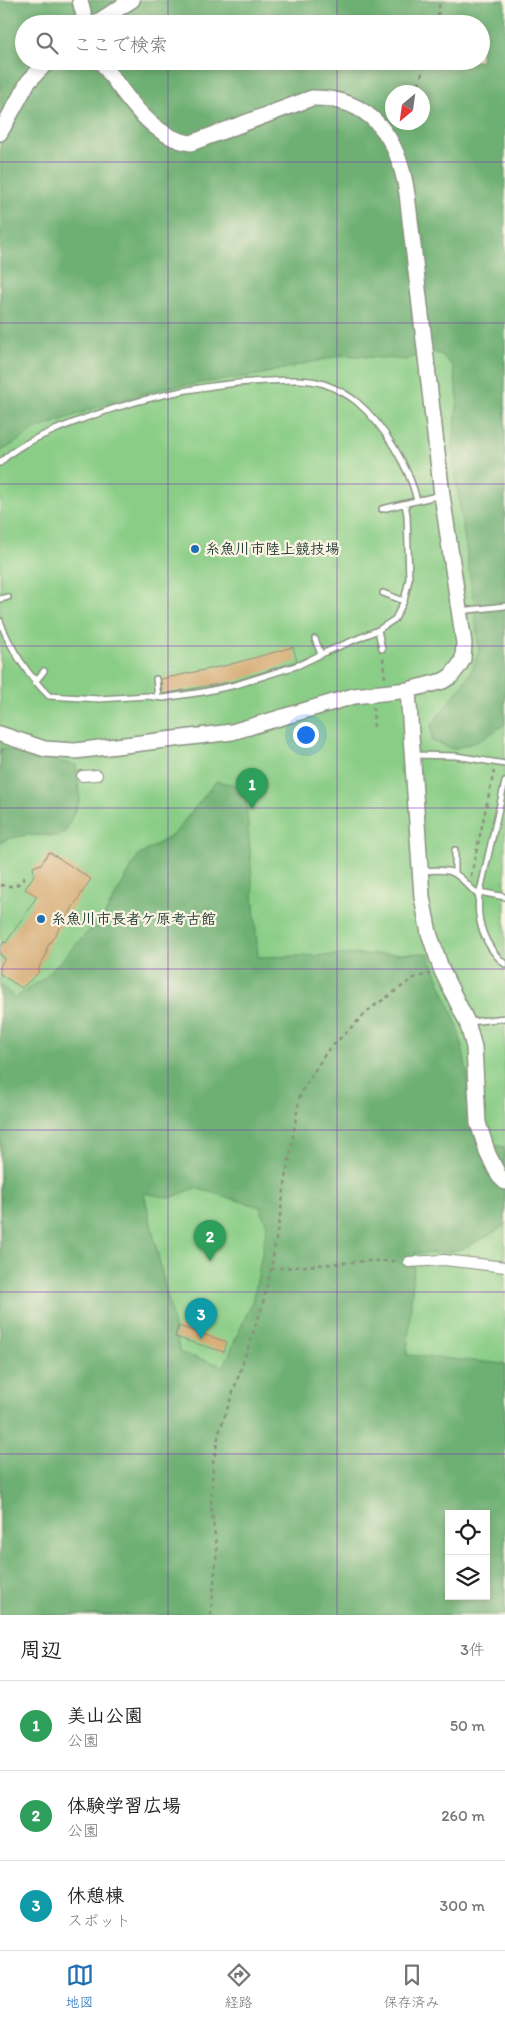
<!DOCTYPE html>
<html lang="ja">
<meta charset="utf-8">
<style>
body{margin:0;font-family:Itim,"Klee One",sans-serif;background:#f2f2f2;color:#222}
.controls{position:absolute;right:15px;bottom:15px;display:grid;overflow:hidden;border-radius:0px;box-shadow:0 2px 8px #0003}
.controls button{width:45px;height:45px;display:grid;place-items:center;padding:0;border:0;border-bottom:1px solid #e0e0e0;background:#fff;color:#222;font:25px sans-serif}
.compass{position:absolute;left:385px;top:85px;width:45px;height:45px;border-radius:50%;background:#fff;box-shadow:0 2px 8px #0003;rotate:209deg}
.you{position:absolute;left:305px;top:734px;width:18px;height:18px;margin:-12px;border:4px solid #fff;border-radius:50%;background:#1a73e8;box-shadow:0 0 0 8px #1a73e833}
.badge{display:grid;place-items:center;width:32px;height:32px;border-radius:50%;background:#1f6fb2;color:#fff;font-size:16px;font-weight:700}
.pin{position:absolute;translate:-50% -41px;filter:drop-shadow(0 1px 2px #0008)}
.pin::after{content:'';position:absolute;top:26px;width:18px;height:15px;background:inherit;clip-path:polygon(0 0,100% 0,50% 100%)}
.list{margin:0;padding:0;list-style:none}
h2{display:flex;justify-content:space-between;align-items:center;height:65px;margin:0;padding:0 20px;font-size:21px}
h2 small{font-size:16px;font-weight:400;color:#767676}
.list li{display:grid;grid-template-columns:32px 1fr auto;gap:15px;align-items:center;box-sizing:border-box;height:90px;padding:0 20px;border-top:1px solid #e0e0e0}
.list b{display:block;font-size:19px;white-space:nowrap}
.list p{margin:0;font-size:16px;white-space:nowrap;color:#767676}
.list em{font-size:16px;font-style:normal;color:#767676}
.icon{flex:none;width:28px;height:28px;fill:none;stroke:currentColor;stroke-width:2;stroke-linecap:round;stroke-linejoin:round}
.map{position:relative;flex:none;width:505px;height:1615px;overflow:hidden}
.search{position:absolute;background:#fff;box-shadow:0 2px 8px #0003;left:15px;right:15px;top:15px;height:55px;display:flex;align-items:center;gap:12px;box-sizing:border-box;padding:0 18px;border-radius:28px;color:#767676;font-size:19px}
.sheet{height:335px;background:#fff}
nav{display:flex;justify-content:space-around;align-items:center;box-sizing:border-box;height:70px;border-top:1px solid #e0e0e0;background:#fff;font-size:14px;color:#767676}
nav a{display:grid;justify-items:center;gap:2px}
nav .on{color:#1f6fb2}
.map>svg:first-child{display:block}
.green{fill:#89cd86;stroke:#54855d;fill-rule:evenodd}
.forest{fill:#6eb073;stroke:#467654;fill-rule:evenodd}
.building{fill:#d4a870}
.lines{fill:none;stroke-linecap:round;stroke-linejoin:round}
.lane-casing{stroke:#8a9281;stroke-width:8}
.street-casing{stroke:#8a9281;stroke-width:12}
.secondary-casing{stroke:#8a9281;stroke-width:18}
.path{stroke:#8a9281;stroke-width:2.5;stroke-dasharray:4 4;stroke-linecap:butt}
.lane{stroke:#fff;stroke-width:5}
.street{stroke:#fff;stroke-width:10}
.secondary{stroke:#fff;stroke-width:15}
.grid{fill:none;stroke:#7b2cbf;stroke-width:1;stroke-opacity:0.55}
.poi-dot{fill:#1f6fb2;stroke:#fcf5e5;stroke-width:2}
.labels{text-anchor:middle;stroke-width:4.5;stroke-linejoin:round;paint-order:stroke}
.poi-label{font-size:15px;font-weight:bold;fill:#1f3d34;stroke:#fcf5e5;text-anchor:start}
</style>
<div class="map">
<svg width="505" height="1615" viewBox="0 0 505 1615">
<rect width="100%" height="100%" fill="#fcf5e5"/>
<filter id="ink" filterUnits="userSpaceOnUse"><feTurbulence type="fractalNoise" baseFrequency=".02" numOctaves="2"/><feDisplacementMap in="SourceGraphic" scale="10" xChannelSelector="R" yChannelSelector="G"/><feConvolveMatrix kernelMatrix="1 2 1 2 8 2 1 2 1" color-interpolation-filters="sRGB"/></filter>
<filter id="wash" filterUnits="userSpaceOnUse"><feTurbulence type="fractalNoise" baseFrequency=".0096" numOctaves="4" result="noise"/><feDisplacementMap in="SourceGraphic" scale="20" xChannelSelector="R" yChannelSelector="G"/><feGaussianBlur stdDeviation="1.12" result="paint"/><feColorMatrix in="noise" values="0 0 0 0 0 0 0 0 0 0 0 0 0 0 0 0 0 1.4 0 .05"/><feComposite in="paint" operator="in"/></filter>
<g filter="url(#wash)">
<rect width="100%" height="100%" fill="#f5e8ce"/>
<!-- green -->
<path class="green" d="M408,61L392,92V122L505,255V1615H0V246ZM449,1514H486V1596H449Z"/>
<!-- forest -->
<path class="forest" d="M0,0H505V724L479,741L453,749L432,741L431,726L470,674L479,651L474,604L452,451L458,398L453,367L442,355L431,351L406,360L342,355L258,375L164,388L95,408L37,429L0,452ZM24,24H481V61H24ZM392,92H422V122H392Z
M3,748L25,755L76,765L80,799L66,831L57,836L27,835L7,839L0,843V750Z
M216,781L245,787L258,957L428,953L458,1027L467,1072L469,1115L479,1143L505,1147V1225C493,1234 459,1252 444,1253C434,1254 425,1253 415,1253L407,1355L505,1364V1615H0V984L15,998L44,978L105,914L138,856L174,834ZM196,1188L260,1207L267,1226L254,1297L224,1366L180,1353L144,1193L170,1198ZM449,1514H486V1596H449Z"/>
<g id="blocks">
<!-- building -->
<path class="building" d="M293,647L297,661L235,681L162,694L161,679L228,665Z
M49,852L91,879L46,949L48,950L45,953L47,954L40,965L38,973L22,988L0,974V966L5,958L0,955V948L4,942L6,943L37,896L25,889L34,875L33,867L41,864Z
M178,1326L227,1342L224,1352L175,1337Z"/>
</g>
</g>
<g filter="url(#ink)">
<use href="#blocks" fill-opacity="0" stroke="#8a9281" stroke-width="1"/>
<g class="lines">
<!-- lane casing -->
<g class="lane-casing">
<path id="lane" d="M0,463C17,445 39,437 62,427C129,400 195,384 267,381C286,380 306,378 324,384C335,388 347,394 357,402C383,424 410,468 417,501
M382,509L441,495
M383,593L404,601
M0,599L8,597
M460,611L505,606
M0,621C11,650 27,674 49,696L99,699L147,696L163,698L203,692L236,685L299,665L326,652L378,630L395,619L404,601L409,579L407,515L405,504
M378,630L382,649
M315,639L321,654
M156,679L158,697
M35,682L44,671
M414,755L456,756L505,764
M505,782L479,896C476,922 485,947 505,964
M455,850V873
M422,871C457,868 454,872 479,896
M480,892L505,897
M470,1022L505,1018"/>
</g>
<!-- street casing -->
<g class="street-casing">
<path id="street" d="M82,776L97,775
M409,1262L444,1260L505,1267"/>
</g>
<!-- secondary casing -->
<g class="secondary-casing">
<path id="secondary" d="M80,0L86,24
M94,24L132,0
M0,133L28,82L48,61
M408,690L422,897L429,933L442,971L467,1022L474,1047L478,1123L488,1154L499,1176L505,1182
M0,734L45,749L75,751L232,732L354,696L408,690L443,681L451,676L459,666L463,659L464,643L442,495L407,194C399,139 372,97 312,98L191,143C152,139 122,91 101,61"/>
</g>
<!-- path -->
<path class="path" d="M437,24L440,0
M416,92L426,61
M383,658L385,679
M373,707L374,729
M471,876L494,771
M0,885C12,887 18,887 25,877
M271,1269L365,1261H399
M211,1615L217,1549L211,1507L213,1463L219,1433L262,1307L271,1269L300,1094L327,1051L370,1009L414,978L430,974"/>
<!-- lane -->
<use href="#lane" class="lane"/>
<!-- street -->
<use href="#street" class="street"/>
<!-- secondary -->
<use href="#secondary" class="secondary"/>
</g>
</g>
<!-- grid -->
<path class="grid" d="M168,0V24M337,0V24M168,61V1615M337,61V1615M0,162H505M0,323H505M0,484H505M0,646H505M0,808H505M0,969H505M0,1130H505M0,1292H505M0,1454H505"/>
<!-- markers -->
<g class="poi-dot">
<circle cx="195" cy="549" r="5"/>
<circle cx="41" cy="919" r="5"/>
</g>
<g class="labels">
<!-- poi labels -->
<g class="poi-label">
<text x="205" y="554">糸魚川市陸上競技場</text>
<text x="51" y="924">糸魚川市長者ケ原考古館</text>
</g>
</g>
</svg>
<div class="controls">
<button><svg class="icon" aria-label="locate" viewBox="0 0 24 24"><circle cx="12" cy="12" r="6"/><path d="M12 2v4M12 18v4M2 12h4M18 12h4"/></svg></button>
<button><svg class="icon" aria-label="layers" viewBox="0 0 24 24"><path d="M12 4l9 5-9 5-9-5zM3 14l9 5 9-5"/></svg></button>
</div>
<svg class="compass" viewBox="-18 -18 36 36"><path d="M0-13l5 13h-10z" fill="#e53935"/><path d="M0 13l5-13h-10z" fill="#767676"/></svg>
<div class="you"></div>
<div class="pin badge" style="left:252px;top:809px;background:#2e9e5b">1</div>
<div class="pin badge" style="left:210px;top:1261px;background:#2e9e5b">2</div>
<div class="pin badge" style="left:201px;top:1339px;background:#0f9aa8">3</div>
<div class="search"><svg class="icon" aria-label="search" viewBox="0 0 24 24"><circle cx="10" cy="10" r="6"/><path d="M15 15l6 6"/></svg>ここで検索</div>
</div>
<section class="sheet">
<h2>周辺<small>3件</small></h2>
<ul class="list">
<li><span class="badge" style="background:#2e9e5b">1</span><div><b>美山公園</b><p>公園</p></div><em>50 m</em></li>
<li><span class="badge" style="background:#2e9e5b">2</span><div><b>体験学習広場</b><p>公園</p></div><em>260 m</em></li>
<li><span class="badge" style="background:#0f9aa8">3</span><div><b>休憩棟</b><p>スポット</p></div><em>300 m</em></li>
</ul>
</section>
<nav>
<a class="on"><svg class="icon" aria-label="map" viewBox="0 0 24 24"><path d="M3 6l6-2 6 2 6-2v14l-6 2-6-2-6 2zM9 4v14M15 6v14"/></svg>地図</a>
<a><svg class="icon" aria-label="directions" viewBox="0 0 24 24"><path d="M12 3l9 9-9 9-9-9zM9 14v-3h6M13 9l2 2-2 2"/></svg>経路</a>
<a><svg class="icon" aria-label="saved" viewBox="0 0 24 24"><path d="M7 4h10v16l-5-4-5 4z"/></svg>保存済み</a>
</nav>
